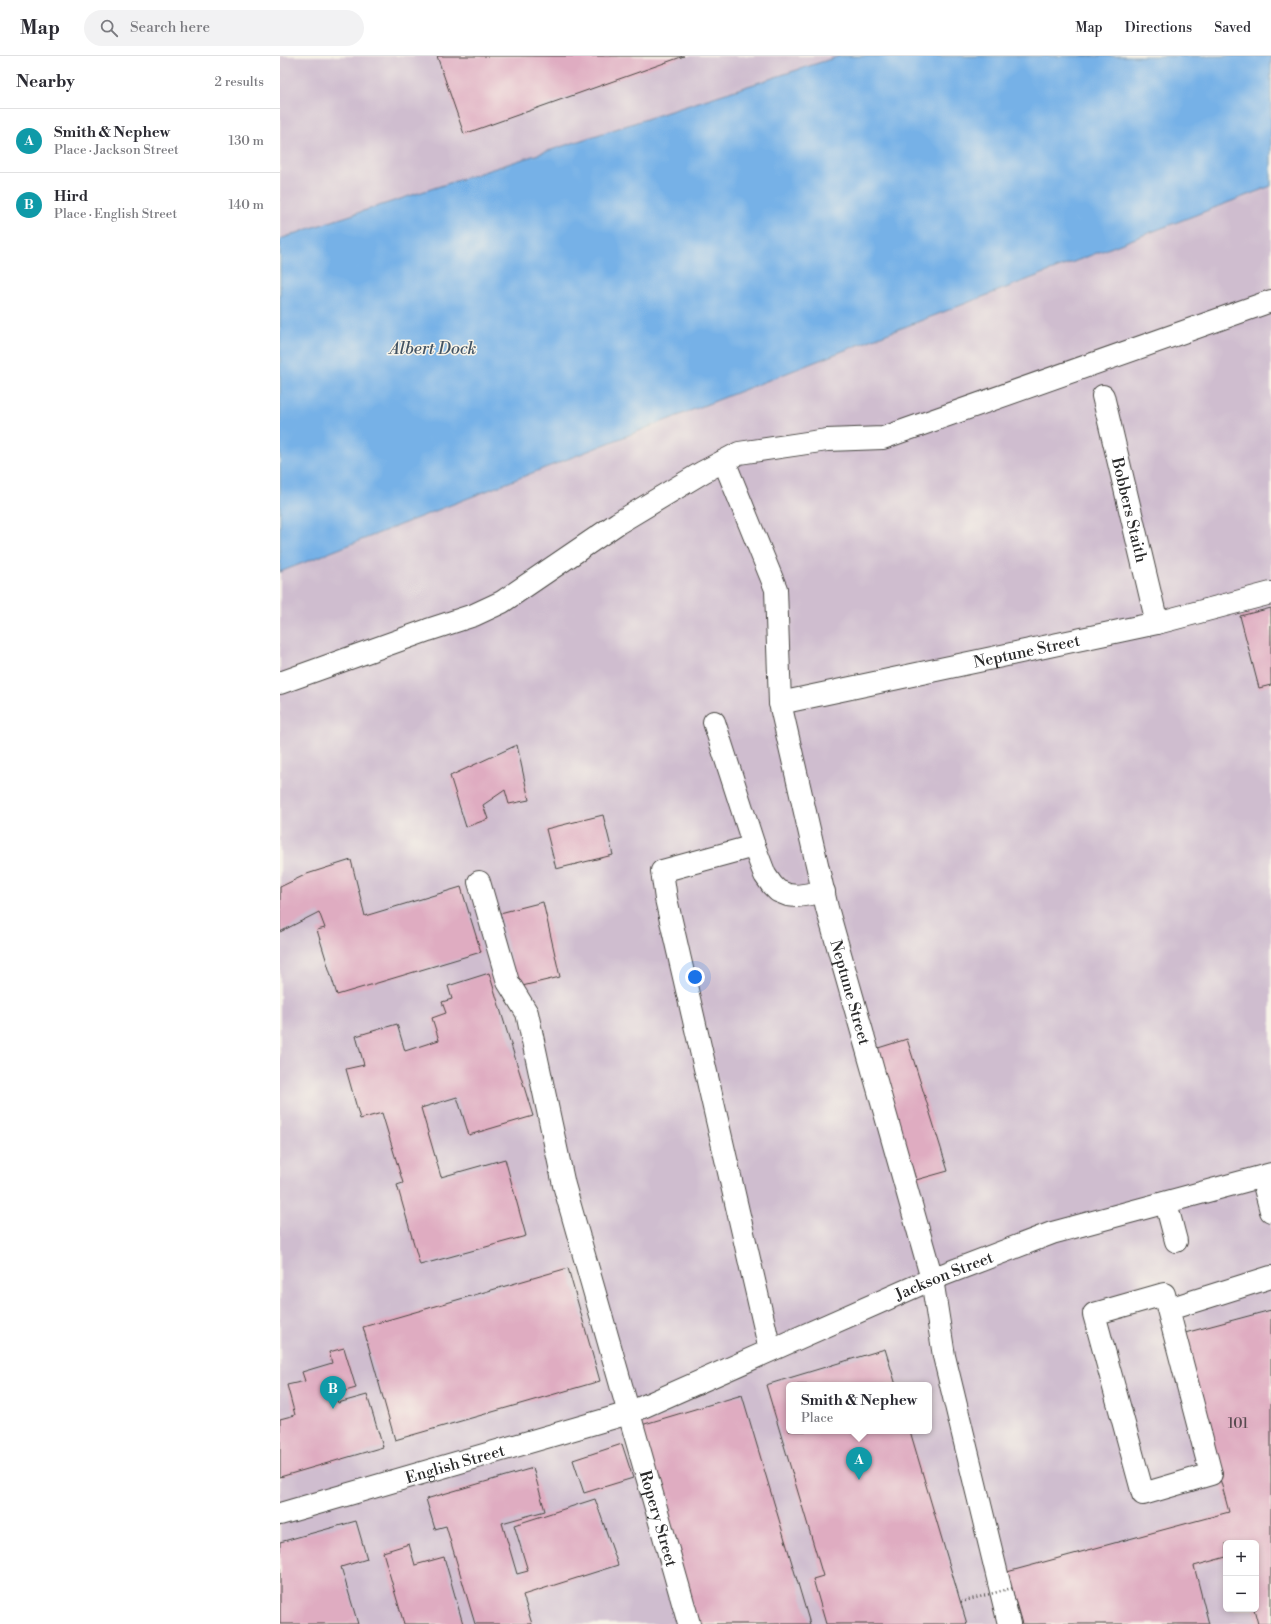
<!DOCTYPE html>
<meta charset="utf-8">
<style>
body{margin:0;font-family:"Libre Bodoni",serif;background:#f2f2f3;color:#2b2b33}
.controls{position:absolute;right:12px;bottom:12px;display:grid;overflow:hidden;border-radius:6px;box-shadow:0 2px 6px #0003}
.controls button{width:36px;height:36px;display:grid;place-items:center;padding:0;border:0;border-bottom:1px solid #e1e1e2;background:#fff;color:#2b2b33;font:20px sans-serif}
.you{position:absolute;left:415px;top:921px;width:14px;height:14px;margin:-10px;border:3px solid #fff;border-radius:50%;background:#1a73e8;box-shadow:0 0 0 6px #1a73e833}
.badge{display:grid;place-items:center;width:26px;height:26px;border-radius:50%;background:#1a73e8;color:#fff;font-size:13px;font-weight:700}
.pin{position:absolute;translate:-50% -33px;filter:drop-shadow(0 1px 2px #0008)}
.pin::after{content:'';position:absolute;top:21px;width:14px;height:12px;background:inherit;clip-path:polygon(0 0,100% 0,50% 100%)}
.popup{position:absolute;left:506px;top:1326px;width:146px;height:52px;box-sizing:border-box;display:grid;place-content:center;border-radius:6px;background:#fff;filter:drop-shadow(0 1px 3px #0005);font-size:13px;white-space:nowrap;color:#7c7c81}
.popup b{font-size:15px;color:#2b2b33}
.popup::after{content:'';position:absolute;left:50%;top:100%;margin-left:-8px;border:8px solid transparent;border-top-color:#fff}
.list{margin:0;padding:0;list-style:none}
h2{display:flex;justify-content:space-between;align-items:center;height:52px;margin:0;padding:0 16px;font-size:17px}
h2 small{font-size:13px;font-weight:400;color:#7c7c81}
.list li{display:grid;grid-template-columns:26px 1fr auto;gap:12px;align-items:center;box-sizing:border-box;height:64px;padding:0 16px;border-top:1px solid #e1e1e2}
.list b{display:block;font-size:15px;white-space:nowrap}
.list p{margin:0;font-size:13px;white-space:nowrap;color:#7c7c81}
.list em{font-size:13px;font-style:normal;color:#7c7c81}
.icon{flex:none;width:22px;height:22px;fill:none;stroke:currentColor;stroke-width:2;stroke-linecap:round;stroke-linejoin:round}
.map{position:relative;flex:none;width:991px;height:1568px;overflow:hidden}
header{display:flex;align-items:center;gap:24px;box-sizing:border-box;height:56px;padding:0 20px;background:#fff;border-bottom:1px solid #e1e1e2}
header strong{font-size:19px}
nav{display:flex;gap:22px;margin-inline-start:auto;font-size:14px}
.search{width:280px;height:36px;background:#f2f2f3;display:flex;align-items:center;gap:10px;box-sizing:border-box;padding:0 14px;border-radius:22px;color:#7c7c81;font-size:15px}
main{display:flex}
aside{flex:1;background:#fff}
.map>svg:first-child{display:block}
.industrial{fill:#cfbdcf;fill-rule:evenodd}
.water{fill:#76b1e7;stroke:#506e89}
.building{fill:#dfacc1}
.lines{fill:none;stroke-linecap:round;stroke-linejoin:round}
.minor-casing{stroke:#494743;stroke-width:24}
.minor{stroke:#fff;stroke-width:22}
.path-bridge{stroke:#494743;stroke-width:2.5;stroke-dasharray:1 3;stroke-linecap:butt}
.labels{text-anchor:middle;stroke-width:3;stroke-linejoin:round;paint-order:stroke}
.number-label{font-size:14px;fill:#584b50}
.street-label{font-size:16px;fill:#2b2b2b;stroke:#f7f3e8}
.water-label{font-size:17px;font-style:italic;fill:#425363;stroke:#f7f3e8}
</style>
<header>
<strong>Map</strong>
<div class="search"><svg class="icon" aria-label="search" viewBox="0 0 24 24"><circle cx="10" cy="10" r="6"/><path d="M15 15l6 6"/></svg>Search here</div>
<nav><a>Map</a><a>Directions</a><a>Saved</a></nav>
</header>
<main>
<aside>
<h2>Nearby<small>2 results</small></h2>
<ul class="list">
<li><span class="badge" style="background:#0f9aa8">A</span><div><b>Smith &amp; Nephew</b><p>Place · Jackson Street</p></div><em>130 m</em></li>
<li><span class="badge" style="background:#0f9aa8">B</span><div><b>Hird</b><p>Place · English Street</p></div><em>140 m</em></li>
</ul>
</aside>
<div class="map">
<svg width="991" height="1568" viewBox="0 0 991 1568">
<rect width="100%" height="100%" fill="#f7f3e8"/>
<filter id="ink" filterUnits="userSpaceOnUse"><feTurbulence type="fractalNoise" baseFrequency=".025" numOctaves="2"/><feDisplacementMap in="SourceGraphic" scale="8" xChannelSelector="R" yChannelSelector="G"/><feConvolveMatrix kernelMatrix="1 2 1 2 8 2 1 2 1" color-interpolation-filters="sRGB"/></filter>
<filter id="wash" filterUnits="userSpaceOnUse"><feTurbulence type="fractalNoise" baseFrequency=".012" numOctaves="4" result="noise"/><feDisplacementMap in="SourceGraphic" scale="16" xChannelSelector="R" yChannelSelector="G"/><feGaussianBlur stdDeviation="0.9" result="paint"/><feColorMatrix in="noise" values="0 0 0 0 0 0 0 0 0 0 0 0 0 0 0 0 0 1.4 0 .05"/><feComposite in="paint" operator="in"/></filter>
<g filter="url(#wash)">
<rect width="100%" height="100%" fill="#f0e6cc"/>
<!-- industrial -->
<path class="industrial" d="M0,0H991V1568H0ZM509,1329H649V1375H509ZM946,1487H976V1553H946Z"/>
<!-- water -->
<path class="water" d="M560,0H991V130L601,280L0,516V183L31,172Z"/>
<g id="blocks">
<!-- building -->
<path class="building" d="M157,0H404L184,78Z
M991,552V629L979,632L960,560Z
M237,689L249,744L229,748L225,734L203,749L208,763L186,771L170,720Z
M323,759L333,799L276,813L266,773Z
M71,804L85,860L181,831L201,896L57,939L37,874L45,872L39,856L0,876V831L27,818Z
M263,846L280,921L238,931L220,857Z
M209,917L253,1060L189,1079L177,1041L141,1052L161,1121L225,1103L246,1180L140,1209L117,1129L123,1127L102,1057L80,1063L66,1013L84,1009L76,980L117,968L125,995L159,984L152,962L166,957L162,946L172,943L168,930Z
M627,983L668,1115L636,1124L595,993Z
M288,1212L320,1325L115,1384L83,1271Z
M991,1254V1568H978L974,1553H976V1487H946V1501L914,1510L929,1568H742L727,1516L949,1456L901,1278Z
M64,1292L76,1332L55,1338L58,1347L87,1339L103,1391L0,1421V1363L15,1359L7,1329L25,1325L22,1316L52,1307L49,1296Z
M605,1293L616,1329H509V1375H630L687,1568H546L533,1523L543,1520L486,1329Z
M462,1339L530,1568H417L358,1370Z
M342,1388L353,1422L304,1437L293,1404Z
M253,1412L265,1455L222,1467L237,1518L248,1515L234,1469L315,1443L338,1509L243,1539L252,1568H195L166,1470L155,1473L146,1443Z
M76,1465L87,1503L61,1511L78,1568H0V1486Z
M129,1488L135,1509L164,1501L183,1568H124L103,1496Z"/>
</g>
</g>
<g filter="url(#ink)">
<use href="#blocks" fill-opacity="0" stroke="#494743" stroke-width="1"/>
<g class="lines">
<!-- minor casing -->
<g class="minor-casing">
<g id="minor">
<path id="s1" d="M823,340L877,567"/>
<path id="s2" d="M444,405L496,533L500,647L547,852L652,1223L664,1300L729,1568"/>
<path d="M0,627L148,574L194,559L222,546L338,467L423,416L459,397L547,384L603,382L991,245"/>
<path id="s3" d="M500,647L877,567L991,537"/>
<path d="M434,666L474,790L485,819L492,829L498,835L508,839L517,840L544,836"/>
<path d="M474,790L382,815L386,843L490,1294"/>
<path id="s4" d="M199,826L228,926L247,957L284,1129L409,1568"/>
<path d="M982,1121L991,1155"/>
<path d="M886,1147L896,1185"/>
<path d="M884,1238L931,1418L863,1438L814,1258Z"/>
<path d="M889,1253L991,1221"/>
<path id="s5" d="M0,1458L349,1357L652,1223L772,1177L991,1118"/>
</g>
</g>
<!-- minor -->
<use href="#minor" class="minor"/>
<!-- path-bridge -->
<path class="path-bridge" d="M681,1546L732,1532"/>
</g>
</g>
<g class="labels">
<!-- number labels -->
<g class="number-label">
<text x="958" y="1372">101</text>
</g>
<!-- street labels -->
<g class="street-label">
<text dy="6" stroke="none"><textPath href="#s1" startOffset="117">Bobbers Staith</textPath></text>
<text dy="6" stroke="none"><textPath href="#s3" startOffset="252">Neptune Street</textPath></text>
<text dy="6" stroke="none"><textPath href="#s2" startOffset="550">Neptune Street</textPath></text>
<text dy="6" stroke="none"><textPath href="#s5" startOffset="707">Jackson Street</textPath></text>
<text dy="6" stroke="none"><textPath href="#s5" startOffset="182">English Street</textPath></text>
<text dy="6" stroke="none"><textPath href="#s4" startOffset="663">Ropery Street</textPath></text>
</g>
<!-- water labels -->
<g class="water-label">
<text x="153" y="298">Albert Dock</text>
</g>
</g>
</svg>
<div class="controls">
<button>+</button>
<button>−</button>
</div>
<div class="you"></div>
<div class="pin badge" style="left:579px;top:1424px;background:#0f9aa8">A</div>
<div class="popup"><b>Smith &amp; Nephew</b>Place</div>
<div class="pin badge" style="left:53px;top:1353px;background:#0f9aa8">B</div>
</div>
</main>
